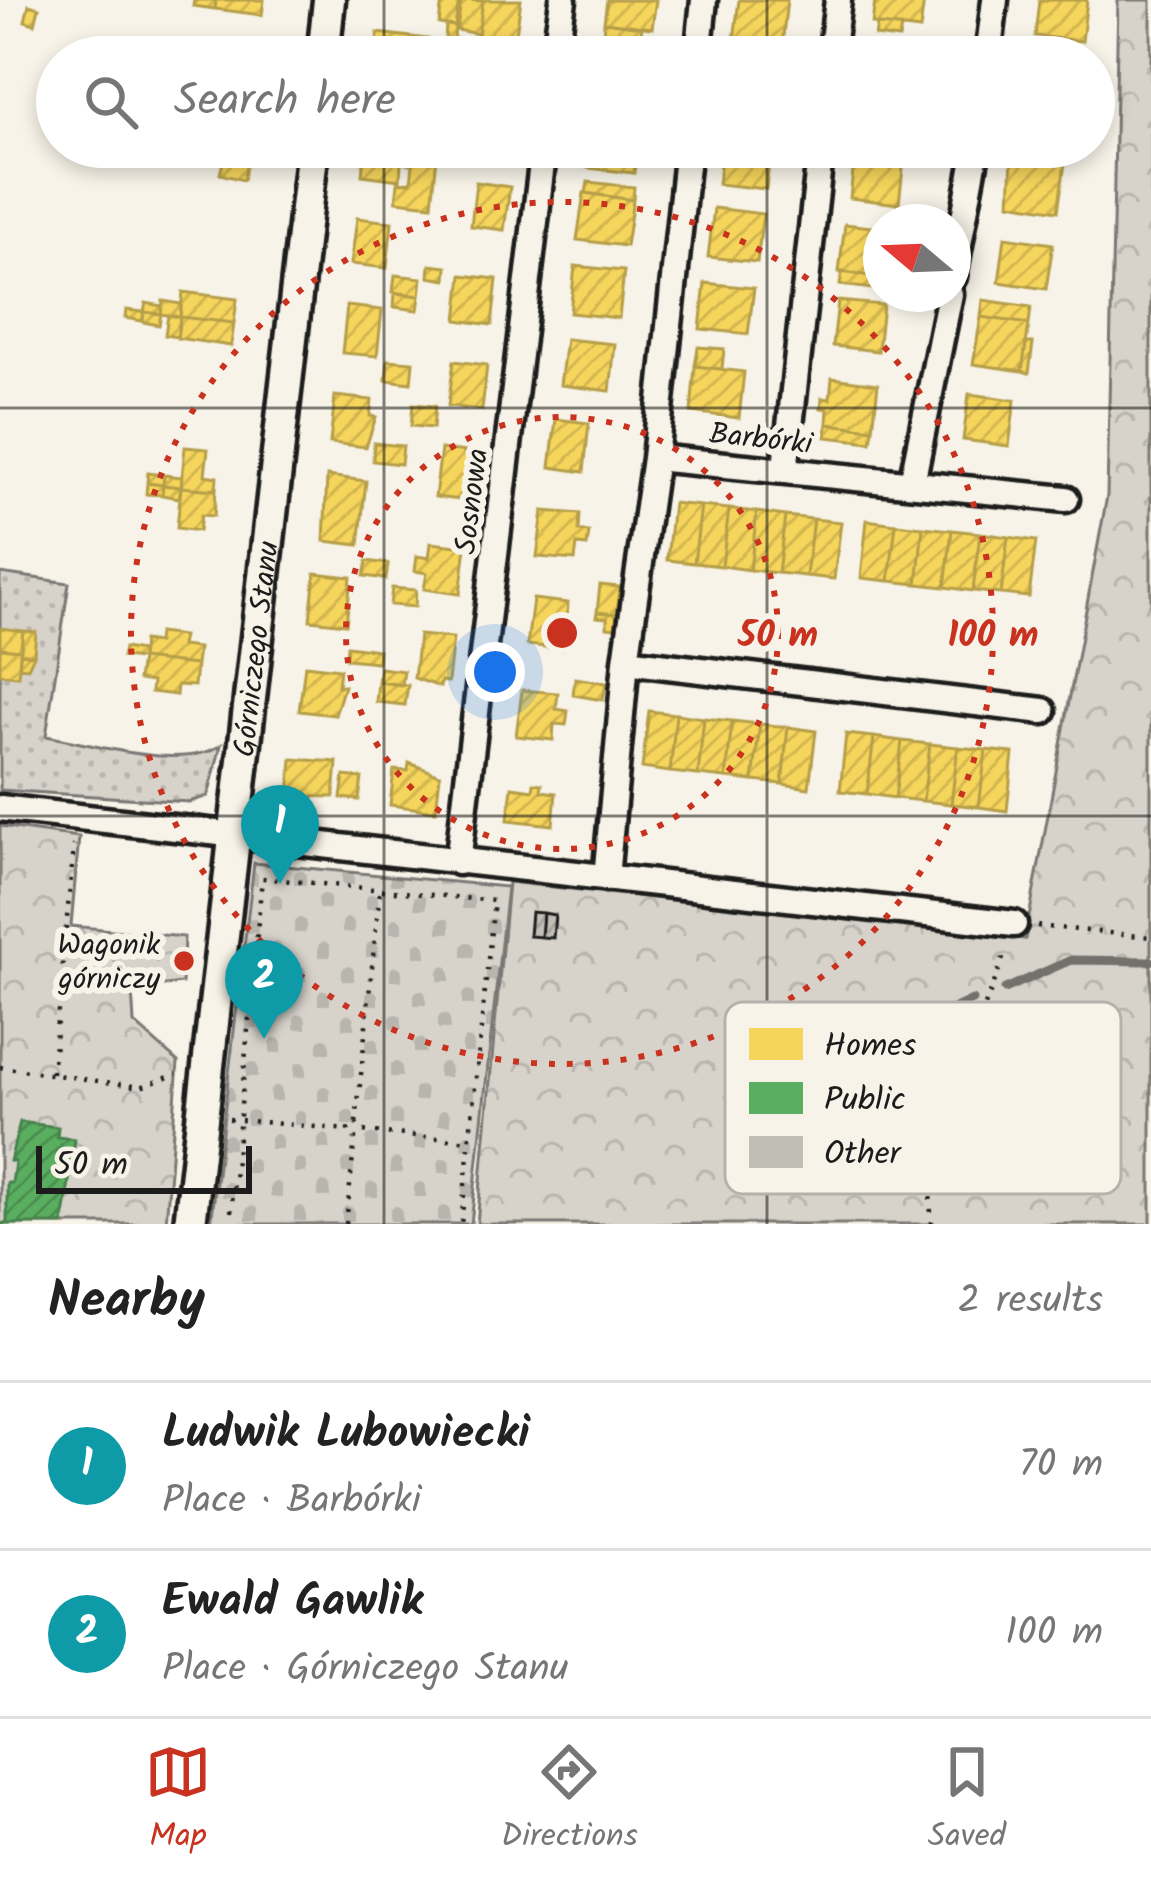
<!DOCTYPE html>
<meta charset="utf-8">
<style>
body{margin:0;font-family:Kalam,sans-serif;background:#f6f6f6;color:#222}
.compass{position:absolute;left:863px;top:204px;width:108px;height:108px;border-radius:50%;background:#fff;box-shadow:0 6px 18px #0003;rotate:289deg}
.scale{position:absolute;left:36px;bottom:30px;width:216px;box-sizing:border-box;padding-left:12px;border:6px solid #1c1c1c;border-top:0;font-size:33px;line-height:42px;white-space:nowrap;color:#1c1c1c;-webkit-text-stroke:9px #f7f3e8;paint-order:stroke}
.you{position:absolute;left:495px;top:672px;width:42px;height:42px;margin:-30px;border:9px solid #fff;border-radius:50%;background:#1a73e8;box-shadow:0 0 0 18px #1a73e833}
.badge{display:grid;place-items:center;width:78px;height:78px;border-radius:50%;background:#c8321e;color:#fff;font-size:39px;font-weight:700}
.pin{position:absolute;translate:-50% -99px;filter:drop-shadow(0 3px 6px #0008)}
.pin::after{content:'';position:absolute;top:63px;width:42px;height:36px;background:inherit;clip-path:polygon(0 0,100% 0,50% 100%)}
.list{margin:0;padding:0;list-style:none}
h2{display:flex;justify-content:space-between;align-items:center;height:156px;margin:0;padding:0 48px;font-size:51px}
h2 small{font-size:39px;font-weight:400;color:#767676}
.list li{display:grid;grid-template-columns:78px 1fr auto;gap:36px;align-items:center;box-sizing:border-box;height:168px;padding:0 48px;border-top:3px solid #e0e0e0}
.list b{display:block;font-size:45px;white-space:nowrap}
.list p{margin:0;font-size:39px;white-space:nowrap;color:#767676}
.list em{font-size:39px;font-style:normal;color:#767676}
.icon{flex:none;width:66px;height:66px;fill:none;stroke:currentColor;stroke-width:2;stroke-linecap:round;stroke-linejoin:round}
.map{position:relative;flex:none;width:1151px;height:1224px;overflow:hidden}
.search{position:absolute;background:#fff;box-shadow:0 6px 18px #0003;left:36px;right:36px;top:36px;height:132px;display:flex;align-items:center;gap:30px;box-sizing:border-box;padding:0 42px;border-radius:66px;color:#767676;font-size:45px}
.sheet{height:492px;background:#fff}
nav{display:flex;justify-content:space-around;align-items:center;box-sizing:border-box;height:168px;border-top:3px solid #e0e0e0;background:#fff;font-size:33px;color:#767676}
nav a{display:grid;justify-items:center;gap:6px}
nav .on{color:#c8321e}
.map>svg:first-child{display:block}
.forest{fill:url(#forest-crowns);stroke:#7a7874;stroke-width:3}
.cemetery{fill:url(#cemetery-stones);stroke:#7a7874;stroke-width:3}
.park{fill:url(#park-dots);stroke:#7a7874;stroke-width:3}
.homes{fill:url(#homes-hatch);stroke:#b59e49;stroke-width:3}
.public{fill:url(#public-hatch);stroke:#47824c;stroke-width:3}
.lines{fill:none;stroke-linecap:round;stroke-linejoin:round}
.stream{stroke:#72716c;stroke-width:9}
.building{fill:url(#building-hatch);stroke:#1c1c1c;stroke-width:3}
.minor-casing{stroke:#1c1c1c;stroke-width:33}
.tertiary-casing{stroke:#1c1c1c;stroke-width:39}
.path{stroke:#1c1c1c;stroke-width:4.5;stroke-dasharray:3 9;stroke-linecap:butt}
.minor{stroke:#f7f3e8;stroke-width:24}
.tertiary{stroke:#f7f3e8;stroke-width:30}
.grid{fill:none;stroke:#1c1c1c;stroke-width:3;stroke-opacity:0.55}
.ring{fill:none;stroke:#c8321e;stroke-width:6;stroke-dasharray:6 12}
.poi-dot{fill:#c8321e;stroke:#f7f3e8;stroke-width:4.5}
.labels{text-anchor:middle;stroke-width:12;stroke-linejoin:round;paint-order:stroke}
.street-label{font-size:30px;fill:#1c1c1c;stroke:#f7f3e8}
.poi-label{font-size:30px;fill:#1c1c1c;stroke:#f7f3e8;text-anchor:end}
.key{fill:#f7f3e8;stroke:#b5b2ab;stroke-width:3}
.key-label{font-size:33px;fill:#1c1c1c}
.centre{fill:#c8321e;stroke:#f7f3e8;stroke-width:6}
.ring-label{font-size:36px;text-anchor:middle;font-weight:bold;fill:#c8321e;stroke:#f7f3e8;stroke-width:12;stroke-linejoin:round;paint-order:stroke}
</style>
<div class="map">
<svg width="1151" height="1224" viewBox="0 0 1151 1224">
<defs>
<pattern id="forest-crowns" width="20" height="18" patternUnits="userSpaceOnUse" patternTransform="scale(3)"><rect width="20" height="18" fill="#d7d3cb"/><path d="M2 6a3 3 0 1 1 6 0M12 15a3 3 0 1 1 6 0" fill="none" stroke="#b8b5ae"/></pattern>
<pattern id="cemetery-stones" width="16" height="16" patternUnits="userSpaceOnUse" patternTransform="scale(3)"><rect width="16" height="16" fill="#d7d3cb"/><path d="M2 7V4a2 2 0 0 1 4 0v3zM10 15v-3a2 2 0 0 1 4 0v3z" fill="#b8b5ae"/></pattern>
<pattern id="park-dots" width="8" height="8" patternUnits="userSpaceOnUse" patternTransform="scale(3)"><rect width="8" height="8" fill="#d7d3cb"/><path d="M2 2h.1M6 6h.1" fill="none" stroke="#b8b5ae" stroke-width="1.8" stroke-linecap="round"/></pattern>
<pattern id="homes-hatch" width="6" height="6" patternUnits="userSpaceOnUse" patternTransform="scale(3)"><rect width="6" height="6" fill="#f6d55c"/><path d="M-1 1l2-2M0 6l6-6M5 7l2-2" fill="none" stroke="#d2b64f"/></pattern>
<pattern id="public-hatch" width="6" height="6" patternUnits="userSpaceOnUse" patternTransform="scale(3)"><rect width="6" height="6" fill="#5aae61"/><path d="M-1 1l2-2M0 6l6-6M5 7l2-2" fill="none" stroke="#4a8d4f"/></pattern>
<pattern id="building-hatch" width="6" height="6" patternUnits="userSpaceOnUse" patternTransform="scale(3)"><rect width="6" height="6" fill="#c0beb5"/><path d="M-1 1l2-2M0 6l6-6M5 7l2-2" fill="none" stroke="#a4a39b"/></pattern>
</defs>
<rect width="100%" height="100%" fill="#f7f3e8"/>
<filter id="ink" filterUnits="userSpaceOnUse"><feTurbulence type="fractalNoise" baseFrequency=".00833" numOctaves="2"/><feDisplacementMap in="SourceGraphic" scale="24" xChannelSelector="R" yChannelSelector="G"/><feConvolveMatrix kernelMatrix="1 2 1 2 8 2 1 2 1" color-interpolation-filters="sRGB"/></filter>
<g filter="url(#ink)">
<!-- forest -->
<path class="forest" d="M1118,0H1151V1224H477L508,882L1025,939L1107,496Z
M0,826L79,837L71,926L184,937L182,983L132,989L134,1023L178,1062L166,1224H0Z"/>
<!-- cemetery -->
<path class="cemetery" d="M254,863L507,887L471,1224H211Z"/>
<!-- park -->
<path class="park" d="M0,573L69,583L46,736C93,744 181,772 221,745L208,796L189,802L0,790Z"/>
<!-- homes -->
<path class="homes" d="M194,0H216L215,9L193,6Z
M216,0H264L262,15L215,9Z
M442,0H459L455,26L439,24Z
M461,0L483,1L478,34L457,30Z
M477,0H521L515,41L478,36L483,1Z
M607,0H656L652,28L604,22Z
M739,0H787L782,45L734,40Z
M875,0H924L920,30L872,24Z
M1039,0H1087L1082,41L1035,36Z
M29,5L39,8L35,24L25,21Z
M604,22L642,27L640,40L603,36Z
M446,25L455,26L454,41L445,40Z
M877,25L901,27L899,39L875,36Z
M378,33L428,39L426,57H376Z
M478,36L515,41L513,57H475Z
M634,47L648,48L647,57H600L601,49L633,53Z
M162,147L179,148L176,158L160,153Z
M227,147H251L243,180L220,174Z
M365,147H402L411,150L410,164L401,163L400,180L362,175Z
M415,147H438L432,205L396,201L398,183L411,182Z
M589,147H637L634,173L587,168Z
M722,147H771L766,189L718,184Z
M160,153L176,158L174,166L157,162Z
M855,153L904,159L899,204L850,198Z
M1012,155L1065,163L1058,211L1010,203Z
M476,182L510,187L504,230L471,226Z
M588,182L634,187L633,200L586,193Z
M584,193L633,200L626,246L577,240Z
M714,208L763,214L757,262L708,257Z
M357,218L392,222L387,268L351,264Z
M845,224L881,228V277L839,272Z
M1005,237L1053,244L1046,289L999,282Z
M430,265L447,267L446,280L429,277Z
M575,266L624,271L619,318L570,313Z
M842,272L881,277V290L840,285Z
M395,275L422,278L420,296L393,292Z
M462,275L497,279L492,325L457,320Z
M705,283L754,288L748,334L700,329Z
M183,292L237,299L234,323L180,317Z
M395,293L420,296L418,310L394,307Z
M983,300L1031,307L1029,324L981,317Z
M163,301L181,304L180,317L161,314Z
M838,301L883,305L878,351L833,346Z
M146,303L162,306L161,314L144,312Z
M347,306L382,310L377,356L342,353Z
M126,310L144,312L142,321L125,318Z
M144,312L161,314L159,325L143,322Z
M168,315L180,317L177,337L165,335Z
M180,317L234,323L231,346L177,338Z
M981,317L1029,324L1022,371L973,364Z
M566,339L615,344L610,391L560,385Z
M1026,343H1033L1029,373L1022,371Z
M698,347L724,349L722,369L695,366Z
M388,360L413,362L411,383L386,380Z
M454,361L487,365L482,410L448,406Z
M695,366L744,372L739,418L691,412Z
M832,378L878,384L873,429L827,424L828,409L821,408L822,398L830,399Z
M969,394L1015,400L1009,446L963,440Z
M335,396L372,400L370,416L376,417L366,447L330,443Z
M413,404L435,406L433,428L411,426Z
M556,419L589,423L584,472L550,467Z
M827,424L873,429L871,442L826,437Z
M374,443L403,446L401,464L373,461Z
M185,447L208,449L205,475L217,477L216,490L181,487Z
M441,449L476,453L470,501L435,497Z
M148,473L164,475L163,485L147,483Z
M164,475L182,477L181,487L163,485Z
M327,476L366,481L359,545L324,541Z
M147,483L163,485L162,495L146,494Z
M163,485L181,487L179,498L162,495Z
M181,487L216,490L214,516L201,515L199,531L177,528Z
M673,503L701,506L694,563L667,560Z
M701,506L729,509L722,566L694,563Z
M729,509L757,512L750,570L722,566Z
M543,511L580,514L579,531L589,532L587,546L577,545L575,560L537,557Z
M757,512L785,516L778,573L750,570Z
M785,516L813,519L806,576L778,573Z
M813,519L841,522L834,579L806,576Z
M867,520L896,524L889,581L861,578Z
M896,524L923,527L917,584L889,581Z
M923,527L952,530L945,587L917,584Z
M952,530L980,533L973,591L945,587Z
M980,533L1008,537L1001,594L973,591Z
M1008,537L1036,541L1029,597L1001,594Z
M431,543L466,547L460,594L424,589L427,573L415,571L417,556L429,558Z
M367,561L388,564L386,579L364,576Z
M315,573L351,577L346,624L310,620Z
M600,585L620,587L617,614L597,612Z
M392,588L416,590L415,607L390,605Z
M533,599L568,603L567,620L578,621L576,635L565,634L563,649L527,645Z
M597,612L617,614L615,628L607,627V618L596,617Z
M0,628L23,631L21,650L0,648Z
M23,631L36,632L34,655L20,653Z
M158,633L183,636L181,646L198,648L196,665L141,659L143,641L157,643Z
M419,635L453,638L448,682L441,681L440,687L414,678Z
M347,646L379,650L378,662L346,659Z
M0,648L21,650L18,676L0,674Z
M124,648L141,651V659L122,657Z
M20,653L34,655L28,668L19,667Z
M141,659L196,665L194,686L177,685L176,695L151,692L152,682L138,680Z
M305,665L340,669L338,686H344L335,715L299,711Z
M380,668L404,671L402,685L378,682Z
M575,678L606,683L603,700L573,695Z
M378,682L408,685L405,705L376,702Z
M522,690L558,693L556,709L568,711L566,725L554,724L553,740L516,736Z
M649,711L676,714L670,772L642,768Z
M676,714L704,718L698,775L670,772Z
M704,718L732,721L726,778L698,775Z
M732,721L760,724L753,781L726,778Z
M760,724L788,727L782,784L753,781Z
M788,727L816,731L809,788L782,784Z
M846,734L874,737L867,794L840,791Z
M874,737L902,741L895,798L867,794Z
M902,741L930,744L923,801L895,798Z
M930,744L958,747L951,804L923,801Z
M958,747L986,750L979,807L951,804Z
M986,750L1013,753L1007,811L979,807Z
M292,759L337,762L334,797L289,796Z
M409,763L440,775L436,811L390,805L394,770L408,771Z
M344,776L362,778L359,800L341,798Z
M534,783L542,784L541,791L556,793L553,825L508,820L512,787L533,790Z"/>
<!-- public -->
<path class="public" d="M20,1122L58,1127L57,1137L75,1139L63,1224H2L7,1222V1183H12L15,1162L10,1161Z"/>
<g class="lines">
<!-- stream -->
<path class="stream" d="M1005,989L1071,960L1151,961
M817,1074L972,1000"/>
</g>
<!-- building -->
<path class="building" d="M531,912L543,913L541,937L529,936Z
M543,913L555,915L553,938L541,937Z"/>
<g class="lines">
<!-- minor casing -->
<g class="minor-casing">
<path id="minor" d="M555,57L563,0
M698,57L704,0
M831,57L838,0
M988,57L995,0
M953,277L977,147
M655,458L688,147
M785,471L821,147
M912,483L950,294
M626,661L1043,711
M0,808L1014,924
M458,862L544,147
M606,878L626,661L655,458L1066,499"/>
</g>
<!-- tertiary casing -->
<g class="tertiary-casing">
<g id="tertiary">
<path d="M323,57L329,0"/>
<path id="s1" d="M190,1224L313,147"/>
</g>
</g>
<!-- path -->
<path class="path" d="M1037,926L1151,937
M0,1067L141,1087L177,1074
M52,1073L74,845
M229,1119L348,1130
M356,1123L362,1131L470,1141
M230,1224L262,878L494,901L461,1224
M346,1224L355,1138L348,1130L356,1123L380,889
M932,1224C920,1116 974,1049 1005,952"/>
<!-- minor -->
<use href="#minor" class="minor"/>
<!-- tertiary -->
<use href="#tertiary" class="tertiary"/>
</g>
</g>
<!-- grid -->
<path class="grid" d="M384,0V57M767,0V57M384,147V1224M767,147V1224M0,408H1151M0,816H1151"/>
<!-- distance rings -->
<g class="ring">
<circle cx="562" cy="633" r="216"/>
<circle cx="562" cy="633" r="431"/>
</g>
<!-- markers -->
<circle class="poi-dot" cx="184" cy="961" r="12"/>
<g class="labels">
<!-- street labels -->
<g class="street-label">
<text transform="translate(761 438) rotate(6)" y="10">Barbórki</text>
<text transform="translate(471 501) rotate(-83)" y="10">Sosnowa</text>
<text dy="10" stroke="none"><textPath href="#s1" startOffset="579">Górniczego Stanu</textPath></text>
</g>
<!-- poi labels -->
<g class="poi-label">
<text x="160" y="954">Wagonik<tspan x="160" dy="34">górniczy</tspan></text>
</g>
</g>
<!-- legend -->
<rect x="725" y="1002" width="396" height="192" rx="18" class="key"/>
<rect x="749" y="1028" width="54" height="32" fill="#f6d55c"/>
<rect x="749" y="1082" width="54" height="32" fill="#5aae61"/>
<rect x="749" y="1136" width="54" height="32" fill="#c0beb5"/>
<g class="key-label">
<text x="824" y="1056">Homes</text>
<text x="824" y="1110">Public</text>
<text x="824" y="1164">Other</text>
</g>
<circle cx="562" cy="633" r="18" class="centre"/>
<g class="ring-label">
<text x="778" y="646">50 m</text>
<text x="993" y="646">100 m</text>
</g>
</svg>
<svg class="compass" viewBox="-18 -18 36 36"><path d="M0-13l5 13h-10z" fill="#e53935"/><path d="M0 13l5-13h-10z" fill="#767676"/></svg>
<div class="scale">50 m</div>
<div class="you"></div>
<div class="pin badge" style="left:280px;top:884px;background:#0f9aa8">1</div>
<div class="pin badge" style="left:264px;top:1039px;background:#0f9aa8">2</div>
<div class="search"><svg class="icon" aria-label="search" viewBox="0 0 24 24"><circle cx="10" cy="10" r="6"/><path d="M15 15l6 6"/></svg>Search here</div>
</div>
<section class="sheet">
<h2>Nearby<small>2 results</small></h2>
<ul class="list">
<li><span class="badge" style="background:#0f9aa8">1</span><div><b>Ludwik Lubowiecki</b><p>Place · Barbórki</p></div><em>70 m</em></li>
<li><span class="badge" style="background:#0f9aa8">2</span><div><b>Ewald Gawlik</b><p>Place · Górniczego Stanu</p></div><em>100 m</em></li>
</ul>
</section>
<nav>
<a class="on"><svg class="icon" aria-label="map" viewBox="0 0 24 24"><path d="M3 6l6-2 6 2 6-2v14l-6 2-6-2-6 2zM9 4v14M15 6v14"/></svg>Map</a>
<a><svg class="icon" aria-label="directions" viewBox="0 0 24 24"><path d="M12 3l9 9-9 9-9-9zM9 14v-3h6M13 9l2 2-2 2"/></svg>Directions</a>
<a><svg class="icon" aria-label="saved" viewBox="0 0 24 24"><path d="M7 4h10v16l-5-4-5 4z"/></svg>Saved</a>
</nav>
